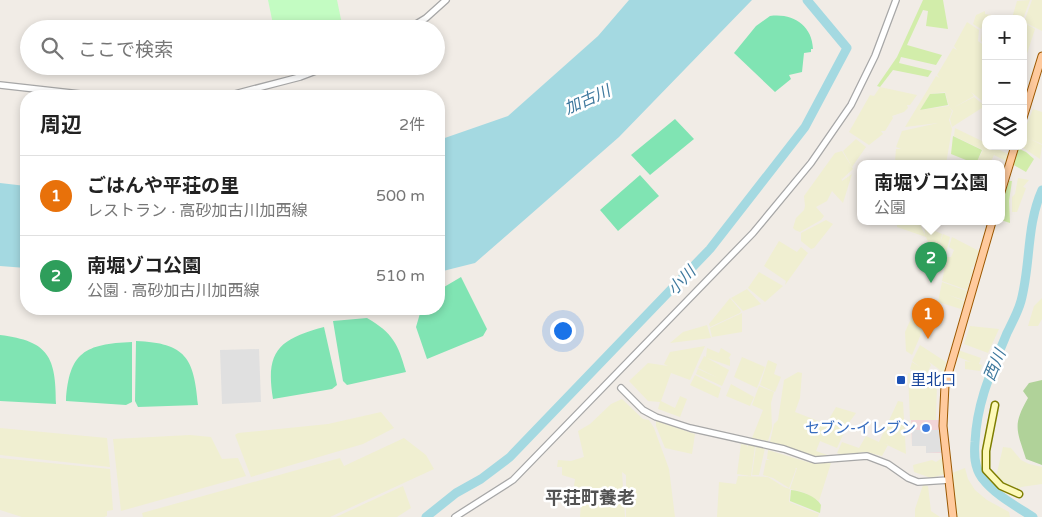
<!DOCTYPE html>
<html lang="ja">
<meta charset="utf-8">
<style>
body{margin:0;font-family:"Varela Round","Noto Sans JP",sans-serif;background:#f2f2f2;color:#222}
.controls{position:absolute;right:15px;top:15px;display:grid;overflow:hidden;border-radius:10px;box-shadow:0 2px 8px #0003}
.controls button{width:45px;height:45px;display:grid;place-items:center;padding:0;border:0;border-bottom:1px solid #e0e0e0;background:#fff;color:#222;font:25px sans-serif}
.you{position:absolute;left:562px;top:330px;width:18px;height:18px;margin:-12px;border:4px solid #fff;border-radius:50%;background:#1a73e8;box-shadow:0 0 0 8px #1a73e833}
.badge{display:grid;place-items:center;width:32px;height:32px;border-radius:50%;background:#d00016;color:#fff;font-size:16px;font-weight:700}
.pin{position:absolute;translate:-50% -41px;filter:drop-shadow(0 1px 2px #0008)}
.pin::after{content:'';position:absolute;top:26px;width:18px;height:15px;background:inherit;clip-path:polygon(0 0,100% 0,50% 100%)}
.popup{position:absolute;left:857px;top:160px;width:148px;height:65px;box-sizing:border-box;display:grid;place-content:center;border-radius:10px;background:#fff;filter:drop-shadow(0 1px 4px #0005);font-size:16px;white-space:nowrap;color:#767676}
.popup b{font-size:19px;color:#222}
.popup::after{content:'';position:absolute;left:50%;top:100%;margin-left:-10px;border:10px solid transparent;border-top-color:#fff}
.list{margin:0;padding:0;list-style:none}
h2{display:flex;justify-content:space-between;align-items:center;height:65px;margin:0;padding:0 20px;font-size:21px}
h2 small{font-size:16px;font-weight:400;color:#767676}
.list li{display:grid;grid-template-columns:32px 1fr auto;gap:15px;align-items:center;box-sizing:border-box;height:80px;padding:0 20px;border-top:1px solid #e0e0e0}
.list b{display:block;font-size:19px;white-space:nowrap}
.list p{margin:0;font-size:16px;white-space:nowrap;color:#767676}
.list em{font-size:16px;font-style:normal;color:#767676}
.icon{flex:none;width:28px;height:28px;fill:none;stroke:currentColor;stroke-width:2;stroke-linecap:round;stroke-linejoin:round}
.map{position:relative;flex:none;width:1042px;height:517px;overflow:hidden}
.search{position:absolute;background:#fff;box-shadow:0 2px 8px #0003;left:20px;top:20px;width:425px;height:55px;display:flex;align-items:center;gap:12px;box-sizing:border-box;padding:0 18px;border-radius:28px;color:#767676;font-size:19px}
.panel{position:absolute;background:#fff;box-shadow:0 2px 8px #0003;left:20px;top:90px;width:425px;height:225px;border-radius:20px}
.map>svg:first-child{display:block}
.commercial{fill:#f2d5d7}
.farmland{fill:#f0efd1;fill-rule:evenodd}
.grass{fill:#d2edaa}
.forest{fill:#b0d299}
.park{fill:#c3fcc2}
.pitch{fill:#80e4b3}
.parking{fill:#e0e0e0}
.water{fill:#a4d9e1}
.lines{fill:none;stroke-linecap:round;stroke-linejoin:round}
.river{stroke:#a4d9e1;stroke-width:9}
.tertiary-casing{stroke:#a7a7a7;stroke-width:8}
.secondary-casing{stroke:#7e7e00;stroke-width:9}
.primary-casing{stroke:#9c5800;stroke-width:9}
.tertiary{stroke:#fff;stroke-width:5.5}
.secondary{stroke:#fdf9b8;stroke-width:6}
.primary{stroke:#ffca9d;stroke-width:7}
.transit-dot{fill:#1a4fb4;stroke:#fff;stroke-width:2}
.shop-dot{fill:#3f7fe0;stroke:#fff;stroke-width:2}
.labels{text-anchor:middle;stroke-width:5;stroke-linejoin:round;paint-order:stroke}
.transit-label{font-size:15px;fill:#164399;stroke:#fff;text-anchor:start}
.shop-label{font-size:15px;fill:#366cbe;stroke:#fff;text-anchor:end}
.water-label{font-size:16px;font-style:italic;fill:#3e789d;stroke:#fff}
.quarter-label{font-size:18px;font-weight:bold;fill:#535353;stroke:#fff}
</style>
<div class="map">
<svg width="1042" height="517" viewBox="0 0 1042 517">
<rect width="100%" height="100%" fill="#f1ece6"/>
<!-- commercial -->
<path class="commercial" d="M911,420H939L943,453H926V446H912Z"/>
<!-- farmland -->
<path class="farmland" d="M1030,0L1023,19H986V44L981,41L983,24L981,29L973,24L976,15L985,11V14L1012,18L1017,1Z
M1032,0H1042V31L1024,22Z
M967,22L979,30L978,41L986,47V104L971,92L974,96L953,108L974,97L985,106L952,127L950,119L953,111L949,107L952,111L949,120L952,129L946,164H905L895,162L896,149H901L896,147L902,131L938,123L905,127L936,76L940,78L937,75L953,48L957,50L954,46ZM945,92L949,106L920,110L930,94Z
M1023,22L1035,29L1023,66Z
M880,87L917,95L910,105H907L908,108L904,112L892,116L893,118L885,131H881L883,134L869,145L849,132L870,95L874,96Z
M1033,109L1042,112V144L1030,139L1042,145L1040,159L1020,146H1023V134Z
M955,128L986,143V146H992L1008,154L1006,161L994,155L990,164H976L983,150L954,136Z
M856,139L866,147L852,167L843,151Z
M842,151L853,169L842,179L841,176L842,181L852,174L843,203L832,191L827,201L816,207L824,216L821,220L800,232L795,230L793,228L796,218L804,210L805,206L804,196L835,153Z
M1018,178L1029,180L1023,187L1026,188L1017,212H1012V197L1015,194Z
M826,220L833,224L814,248L811,249L801,241V233Z
M897,222H919L925,235L924,226L942,234L940,244L943,234L950,237L941,273L926,237L897,227Z
M952,237L979,251L974,266L971,268L973,270L967,290L942,281L947,257H951L954,250L949,247Z
M779,241L797,252L801,247L808,253L785,285L786,281L764,266Z
M759,272L783,286L765,302L748,288Z
M942,282L967,291L964,300L948,295L964,301L961,309L938,302Z
M747,289L761,304L743,311L731,298Z
M730,298L741,311L740,313L710,327L709,324Z
M1042,298V319L1038,326H1028L1034,306Z
M922,302L934,304L912,355L906,351L905,332L918,303Z
M742,313V332L712,337L710,328Z
M707,325L711,338L670,343L683,332Z
M970,326L999,329L988,353L964,344Z
M920,345L946,362L944,373L929,362L931,365L926,376L910,369L912,362L920,367L912,361Z
M705,346L690,380L671,373L661,401L675,408L680,396L687,399L680,417L658,409L660,402L648,401L629,381L648,363L668,366L664,364L670,352Z
M707,348L719,353L721,348L731,354L729,358L727,357L730,359V366L707,358L729,370L722,386L696,374L698,369L718,378L698,368L704,356L706,357Z
M958,350L981,358L979,364L982,365L980,371L965,369V361L971,362L956,356Z
M742,357L765,367L757,388L734,377Z
M768,360L777,364L774,374L781,377L775,392L760,385Z
M798,372L802,373L800,398L795,412L826,424L836,407L856,413L848,424L837,448L820,441L816,451L830,456H814L770,442L774,424L778,420L784,380Z
M908,373L937,383L936,420H910Z
M695,375L721,388L718,398L690,385Z
M731,384L754,397L750,406L726,396Z
M759,386L774,392L771,403L772,428L768,441L752,438L763,410L752,405Z
M622,399L643,419L649,420L654,428L669,469L675,517H626V475L622,472L625,517H580L581,503L574,486L575,479L562,475V467H557L558,460L571,461L584,457L578,431L590,424L611,404Z
M898,401L903,402L906,454L883,443L888,445L882,456L866,452L842,455L837,453L842,442L859,448L866,436L879,442Z
M381,412L394,428L363,444L251,477L235,435L238,433L328,424Z
M656,421L695,434L692,454L665,448L656,426Z
M0,428L107,438L110,467L0,455Z
M190,435L211,437L222,459L238,458L246,476L121,511L113,439Z
M404,438L426,455L434,469L330,517H143L142,513L340,458L344,466Z
M741,444L747,445V448L748,445L755,446L751,476L737,474Z
M756,446L765,448L759,475H752Z
M1003,447L1011,448L1021,460L1029,464L1042,467V484L1021,487L1018,490L1000,483L996,477Z
M768,450L811,463H831L819,501L803,492L790,489L789,502L819,514L818,517H717L719,482L736,484L738,476L768,477L784,487L790,489L797,468H795L796,469L789,488L773,478L763,475L766,460H770L767,459Z
M0,458L110,469L113,510L107,511V516L104,517H22L0,510Z
M942,458L945,474L931,478L914,472L913,465L932,460L936,462Z
M965,468L968,479L975,490L987,500L1009,512L1010,517H957L952,473Z
M923,485L928,486L931,511L940,517H915V509Z
M403,486L411,508L397,517H336Z"/>
<!-- grass -->
<path class="grass" d="M923,0H968H943L948,29L926,26L928,11L923,10L907,45L942,55L936,65L901,57L899,63L932,71L928,77L893,70L880,87L877,86L897,57Z
M945,93L948,105L920,110L930,94Z
M953,136L982,150L976,164L951,154Z
M1017,148L1026,152L1034,159L1026,172L1012,164Z
M1009,181H1012L1009,201L1010,223L1001,220V206Z
M791,490C801,491 816,496 821,505L820,513L790,501Z"/>
<!-- forest -->
<path class="forest" d="M1042,380V465L1026,459C1017,430 1012,426 1028,398L1023,391L1029,383Z"/>
<!-- park -->
<path class="park" d="M268,0H337L343,29H274Z"/>
<!-- pitch -->
<path class="pitch" d="M770,16C793,13 812,25 813,49H811V52L804,53L802,72L789,75L791,79L775,92L734,53L756,26Z
M675,119L694,139L650,175L631,155Z
M640,175L659,196L618,231L600,210Z
M461,277L487,329L483,336L427,359L416,327L421,310L439,309V290Z
M367,318C393,333 398,344 406,372L347,385L343,381L333,321Z
M324,327L337,385L332,389L273,399C265,351 279,339 324,327Z
M0,335C49,341 56,357 56,404L0,401Z
M136,341C186,343 194,358 198,405L138,407L135,401Z
M132,342V402L126,405L66,401C69,352 85,344 132,342Z"/>
<!-- parking -->
<path class="parking" d="M259,349L261,402L222,404L220,350Z
M912,430H939L942,452L926,453V446H912Z"/>
<!-- water -->
<path class="water" d="M629,0H752L619,137L475,263L439,272V140L508,116L598,36Z
M0,183L26,186V268L0,266Z"/>
<g class="lines">
<!-- river -->
<path class="river" d="M426,517L456,493L481,479L510,457L710,249L805,127L847,48L807,0
M1033,517C1016,506 995,495 982,478C974,467 974,454 975,442C977,401 992,370 1007,333C1012,323 1018,312 1021,301C1031,264 1026,226 1042,190"/>
<!-- tertiary casing -->
<g class="tertiary-casing">
<path id="tertiary" d="M408,29L426,18L446,0
M0,85L98,96
M227,96L300,77L329,66
M621,388L643,410L656,417L690,428L784,449L815,460L867,456L888,464L908,478L918,482L949,480
M455,517L513,480L753,233L811,163L851,105L875,56L896,0"/>
</g>
<!-- secondary casing -->
<g class="secondary-casing">
<path id="secondary" d="M995,405L986,451V470L1001,486L1019,494"/>
</g>
<!-- primary casing -->
<g class="primary-casing">
<path id="primary" d="M1023,118L1042,56
M1001,192L1015,146
M953,517L943,426L945,385L992,222"/>
</g>
<!-- tertiary -->
<use href="#tertiary" class="tertiary"/>
<!-- secondary -->
<use href="#secondary" class="secondary"/>
<!-- primary -->
<use href="#primary" class="primary"/>
</g>
<!-- markers -->
<rect class="transit-dot" x="896" y="375" width="10" height="10" rx="2.5"/>
<circle class="shop-dot" cx="926" cy="428" r="5"/>
<g class="labels">
<!-- transit labels -->
<g class="transit-label">
<text x="911" y="385">里北口</text>
</g>
<!-- shop labels -->
<g class="shop-label">
<text x="916" y="433">セブン-イレブン</text>
</g>
<!-- water labels -->
<g class="water-label">
<text transform="translate(587 99) rotate(-24)" y="6">加古川</text>
<text transform="translate(681 280) rotate(-46)" y="6">小川</text>
<text transform="translate(994 365) rotate(-67)" y="6">西川</text>
</g>
<!-- quarter labels -->
<g class="quarter-label">
<text x="590" y="504">平荘町養老</text>
</g>
</g>
</svg>
<div class="controls">
<button>+</button>
<button>−</button>
<button><svg class="icon" aria-label="layers" viewBox="0 0 24 24"><path d="M12 4l9 5-9 5-9-5zM3 14l9 5 9-5"/></svg></button>
</div>
<div class="you"></div>
<div class="pin badge" style="left:928px;top:339px;background:#e8710a">1</div>
<div class="pin badge" style="left:931px;top:283px;background:#2e9e5b">2</div>
<div class="popup"><b>南堀ゾコ公園</b>公園</div>
<div class="search"><svg class="icon" aria-label="search" viewBox="0 0 24 24"><circle cx="10" cy="10" r="6"/><path d="M15 15l6 6"/></svg>ここで検索</div>
<section class="panel">
<h2>周辺<small>2件</small></h2>
<ul class="list">
<li><span class="badge" style="background:#e8710a">1</span><div><b>ごはんや平荘の里</b><p>レストラン · 高砂加古川加西線</p></div><em>500 m</em></li>
<li><span class="badge" style="background:#2e9e5b">2</span><div><b>南堀ゾコ公園</b><p>公園 · 高砂加古川加西線</p></div><em>510 m</em></li>
</ul>
</section>
</div>
